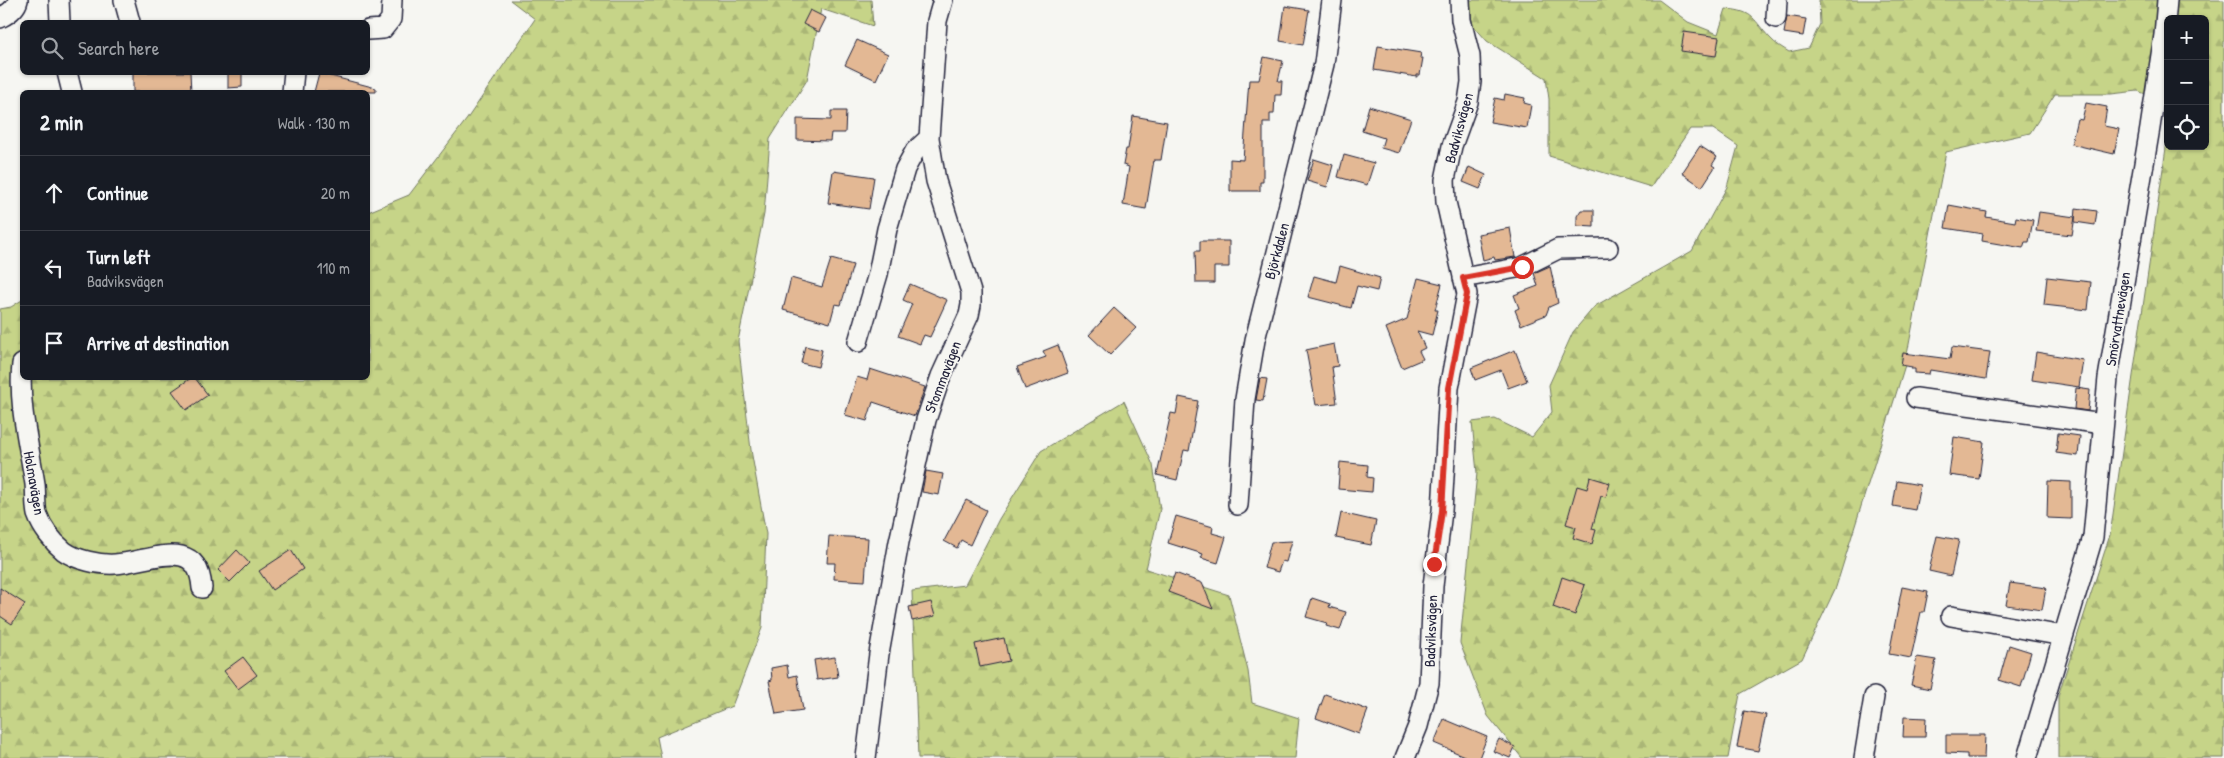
<!DOCTYPE html>
<meta charset="utf-8">
<style>
body{margin:0;font-family:"Patrick Hand",sans-serif;background:#242831;color:#f1f3f6}
.controls{position:absolute;right:15px;top:15px;display:grid;overflow:hidden;border-radius:8px;box-shadow:0 1px 4px #0004}
.controls button{width:45px;height:45px;display:grid;place-items:center;padding:0;border:0;border-bottom:1px solid #363941;background:#171b24;color:#f1f3f6;font:25px sans-serif}
.stop{position:absolute;width:15px;height:15px;margin:-11px;border:4px solid #d93025;border-radius:50%;background:#fff}
.stop.end{background:#d93025;border-color:#fff;box-shadow:0 1px 5px #0008}
.list{margin:0;padding:0;list-style:none}
h2{display:flex;justify-content:space-between;align-items:center;height:65px;margin:0;padding:0 20px;font-size:21px}
h2 small{font-size:16px;font-weight:400;color:#9ea1a6}
.list li{display:grid;grid-template-columns:32px 1fr auto;gap:15px;align-items:center;box-sizing:border-box;height:75px;padding:0 20px;border-top:1px solid #363941}
.list b{display:block;font-size:19px;white-space:nowrap}
.list p{margin:0;font-size:16px;white-space:nowrap;color:#9ea1a6}
.list em{font-size:16px;font-style:normal;color:#9ea1a6}
.icon{flex:none;width:28px;height:28px;fill:none;stroke:currentColor;stroke-width:2;stroke-linecap:round;stroke-linejoin:round}
.map{position:relative;flex:none;width:2224px;height:758px;overflow:hidden}
.search{position:absolute;background:#171b24;box-shadow:0 1px 4px #0004;left:20px;top:20px;width:350px;height:55px;display:flex;align-items:center;gap:12px;box-sizing:border-box;padding:0 18px;border-radius:8px;color:#9ea1a6;font-size:19px}
.panel{position:absolute;background:#171b24;box-shadow:0 1px 4px #0004;left:20px;top:90px;width:350px;height:290px;border-radius:8px}
.map>svg:first-child{display:block}
.forest{fill:url(#forest-firs);stroke:#747b62}
.building{fill:#e3b894;stroke:#22223b}
.lines{fill:none;stroke-linecap:round;stroke-linejoin:round}
.minor-casing{stroke:#22223b;stroke-width:22}
.minor{stroke:#f6f6f2;stroke-width:19}
.route{stroke:#d93025;stroke-width:6}
.labels{text-anchor:middle;stroke-width:4;stroke-linejoin:round;paint-order:stroke}
.street-label{font-size:15px;fill:#22223b;stroke:#f6f6f2}
</style>
<div class="map">
<svg width="2224" height="758" viewBox="0 0 2224 758">
<defs>
<pattern id="forest-firs" width="22" height="20" patternUnits="userSpaceOnUse" patternTransform="scale(1.25)"><rect width="22" height="20" fill="#c6d488"/><path d="M5 1l3.5 6h-7zM16 11l3.5 6h-7z" fill="#aab676"/></pattern>
</defs>
<rect width="100%" height="100%" fill="#f6f6f2"/>
<filter id="ink" filterUnits="userSpaceOnUse"><feTurbulence type="fractalNoise" baseFrequency=".02" numOctaves="2"/><feDisplacementMap in="SourceGraphic" scale="10" xChannelSelector="R" yChannelSelector="G"/><feConvolveMatrix kernelMatrix="1 2 1 2 8 2 1 2 1" color-interpolation-filters="sRGB"/></filter>
<g filter="url(#ink)">
<!-- forest -->
<path class="forest" d="M510,0H871L873,26L821,9L807,80L770,139L764,214L738,341L751,450L766,534L762,628L732,706L657,737L661,758H0V309L11,307L22,300V378H368V212L409,195L467,119L535,19Z
M1470,0H1659L1688,22L1718,34L1726,9C1755,11 1753,20 1770,38C1775,44 1783,48 1789,52L1809,48L1820,24L1819,0H2224V758H2058V696L2110,535L2168,134V146H2205V19H2168V103L2138,91L2111,94H2055L2030,133L1946,152L1905,365L1836,587L1802,659L1740,694L1728,758H1522L1488,716L1460,643L1477,473L1472,422L1495,419L1532,437L1552,412L1549,385L1573,332L1595,306L1692,251L1727,187L1738,146L1713,129H1690L1651,187L1549,156V99L1546,78L1487,41L1472,24Z
M1124,401L1153,465L1160,509L1146,569L1229,595L1248,671L1252,703L1299,718L1295,758H918L912,591L965,585L999,519L1041,451Z"/>
<!-- building -->
<path class="building" d="M1285,6L1309,10L1303,45L1280,41Z
M810,10L826,18L819,32L803,24Z
M1787,16L1806,19L1803,36L1784,33Z
M1684,32L1719,37L1716,56L1681,51Z
M857,40L888,54L876,80L845,65Z
M1378,46L1421,53L1420,58H1423L1420,75H1417V77L1374,70Z
M1264,57L1283,61L1278,81H1282L1281,95H1275L1274,114H1270V123H1263V182H1260V191H1230V159L1243,160L1249,80H1259Z
M133,72H190L191,92H133Z
M228,72H242V87L228,88Z
M319,73L376,88V92H314Z
M1505,94L1525,98L1524,103L1531,105L1527,128L1490,122L1495,98L1504,100Z
M2086,103L2107,107L2104,126L2119,129L2114,154L2071,144L2077,119L2082,120Z
M1369,106L1411,119L1399,153L1381,148L1384,138L1362,131Z
M831,111H846L845,133H831L830,141L797,140V119L831,120Z
M1133,116L1167,122L1161,160H1154L1146,209L1123,205L1129,167L1123,165L1126,149H1128Z
M1700,146L1717,157L1712,165L1715,167L1702,187L1682,173Z
M1344,155L1374,163L1367,185L1338,177Z
M1314,159L1333,165L1327,187L1307,181Z
M1469,167L1486,175L1480,189L1463,182Z
M833,171L874,177L869,209L828,203Z
M1949,205L1987,212L1986,217L2015,222L2016,217L2033,220L2029,242H2025L2023,248L1982,241L1983,234L1945,228Z
M2076,208L2097,211L2095,225L2075,222Z
M1581,210H1594V227L1577,226V216Z
M2039,212L2075,217L2072,235L2036,231Z
M1510,228L1515,257L1495,260L1494,257L1483,260L1478,234Z
M1200,241H1229V267H1214V283H1196L1195,251H1200Z
M831,259L853,265L841,305L835,304L830,323L783,310L791,278L822,287Z
M1340,266L1380,278L1377,291L1357,286L1351,308L1308,297L1314,276L1336,282Z
M1550,266L1558,303L1549,307L1546,315L1521,325L1515,310L1519,308L1514,295L1538,286L1534,273Z
M2047,277L2091,282L2088,310L2044,305Z
M1418,278L1442,284L1435,310H1438L1432,335L1417,331L1425,348L1419,351L1423,359L1402,368L1386,328L1407,319Z
M910,284L947,300L930,337L924,335L920,344L898,336L912,304L903,300Z
M1114,308L1136,328L1110,355L1089,335Z
M1334,344L1338,366L1332,367L1337,403L1316,405L1306,350Z
M1058,345L1068,373L1025,389L1017,367L1046,357L1043,351Z
M805,346L822,350L818,367L801,363Z
M1952,347L1990,352L1986,379L1930,370L1929,374L1915,373V369H1911L1912,367L1901,365L1903,353L1950,359Z
M1515,350L1527,381L1508,388L1501,370L1475,380L1471,368Z
M2036,352L2083,360L2079,387L2032,380Z
M870,369L925,387L915,416L873,402L867,421L845,415L857,377L867,380Z
M191,378H195L208,395L186,410L172,391Z
M1260,378L1267,379L1263,401L1256,400Z
M2076,388L2090,390L2088,411L2074,409Z
M1179,397L1198,401L1189,451L1184,450L1177,480L1157,475L1171,413L1176,414Z
M2058,433L2080,436L2078,456L2056,453Z
M1954,437L1984,442L1979,479L1949,475Z
M1340,462L1368,465L1367,477L1373,478L1372,492L1338,489Z
M926,471L943,474L939,495L922,492Z
M1590,477L1610,483L1606,497L1601,496L1592,529L1596,530L1592,544L1573,538L1576,527L1566,524L1577,486L1587,489Z
M1897,481L1920,485L1915,510L1893,506Z
M2048,481L2071,482V519L2047,518Z
M966,500L986,510L970,545L961,540L957,548L944,541Z
M1341,513L1376,521L1371,545L1336,538Z
M1176,516L1213,527L1212,533L1226,537L1218,563L1201,558L1203,554L1168,543Z
M829,536L868,538L865,581L834,579L835,563H827Z
M1937,536L1959,540L1951,576L1929,571Z
M1292,541L1286,562L1282,561L1278,572L1264,568L1271,542Z
M237,550L249,563L230,582L218,570Z
M291,550L303,569L272,590L259,571Z
M1175,573L1202,583L1213,609L1168,592Z
M1562,577L1585,585L1575,615L1553,607Z
M2010,583L2046,588L2042,610L2006,605Z
M1902,587L1928,592L1924,612H1921L1911,658L1889,654Z
M0,588L25,604L12,624L0,616Z
M1312,598L1330,604L1329,607L1346,612L1340,630L1326,626L1327,623L1306,617Z
M931,602L935,616L912,621L909,607Z
M1004,638L1009,661L980,667L975,644Z
M2009,645L2031,652L2021,687L1999,680Z
M243,657L257,675L238,689L224,671Z
M835,657L838,677L817,680L814,660Z
M1917,657L1936,660L1930,689L1911,685Z
M787,665L789,677L797,675L803,710L776,714L769,681L772,680L771,668Z
M1325,694L1368,710L1359,734L1316,718Z
M1744,711L1766,715L1758,751L1737,747Z
M1904,717L1926,718L1925,737H1903Z
M1444,719L1487,737L1479,758H1469L1434,743Z
M1946,735H1985L1984,758H1967V754L1946,753Z
M1499,739L1515,747L1510,758L1493,751Z"/>
<g class="lines">
<!-- minor casing -->
<g class="minor-casing">
<path id="minor" d="M59,0L60,22
M124,0L130,22
M0,18C8,14 16,9 18,0
M1776,18L1777,0
M368,30L383,29L391,19L392,0
M67,72L72,92
M292,92L294,72
M1463,278L1522,267L1558,249L1608,248
M858,342L878,274L887,229L905,169L915,151L929,138
M22,364C18,404 29,445 35,484C36,494 35,505 37,514C42,528 53,542 64,551C76,560 100,565 115,564C149,562 198,534 202,588
M1916,398L2103,424
M1238,505L1245,399L1255,340L1324,64L1332,0
M1951,616L2063,636
M866,758L879,654L899,542L926,420L941,376L969,315L971,305V292L936,181L929,138L937,21L943,0
M1405,758L1418,726L1429,683L1433,586L1442,511L1449,388L1467,294L1446,202L1445,180L1452,146L1468,102L1471,82L1470,56L1461,20L1460,0
M1864,758L1874,697
M2027,758L2093,537L2108,378L2150,128L2164,35L2167,0"/>
</g>
<!-- minor -->
<use href="#minor" class="minor"/>
</g>
</g>
<g class="lines" filter="url(#ink)">
<!-- route -->
<path class="route" d="M1434,564L1442,511L1449,388L1467,294L1463,278L1522,267"/>
</g>
<g class="labels">
<!-- street labels -->
<g class="street-label">
<text transform="translate(1459 128) rotate(-75)" y="5">Badviksvägen</text>
<text transform="translate(1277 251) rotate(-75)" y="5">Björkdalen</text>
<text transform="translate(2118 319) rotate(-81)" y="5">Smörvattnevägen</text>
<text transform="translate(943 377) rotate(-69)" y="5">Stommavägen</text>
<text transform="translate(34 483) rotate(80)" y="5">Holmavägen</text>
<text transform="translate(1431 631) rotate(-88)" y="5">Badviksvägen</text>
</g>
</g>
</svg>
<div class="controls">
<button>+</button>
<button>−</button>
<button><svg class="icon" aria-label="locate" viewBox="0 0 24 24"><circle cx="12" cy="12" r="6"/><path d="M12 2v4M12 18v4M2 12h4M18 12h4"/></svg></button>
</div>
<div class="stop" style="left:1522px;top:267px"></div>
<div class="stop end" style="left:1434px;top:564px"></div>
<div class="search"><svg class="icon" aria-label="search" viewBox="0 0 24 24"><circle cx="10" cy="10" r="6"/><path d="M15 15l6 6"/></svg>Search here</div>
<section class="panel">
<h2>2 min<small>Walk · 130 m</small></h2>
<ul class="list">
<li><svg class="icon" aria-label="ahead" viewBox="0 0 24 24"><path d="M12 20V5M6 11l6-6 6 6"/></svg><div><b>Continue</b></div><em>20 m</em></li>
<li><svg class="icon" aria-label="left" viewBox="0 0 24 24"><path d="M17 20v-9H6M10 6l-5 5 5 5"/></svg><div><b>Turn left</b><p>Badviksvägen</p></div><em>110 m</em></li>
<li><svg class="icon" aria-label="arrive" viewBox="0 0 24 24"><path d="M6 21V4h12l-3 4 3 4H6"/></svg><div><b>Arrive at destination</b></div></li>
</ul>
</section>
</div>
